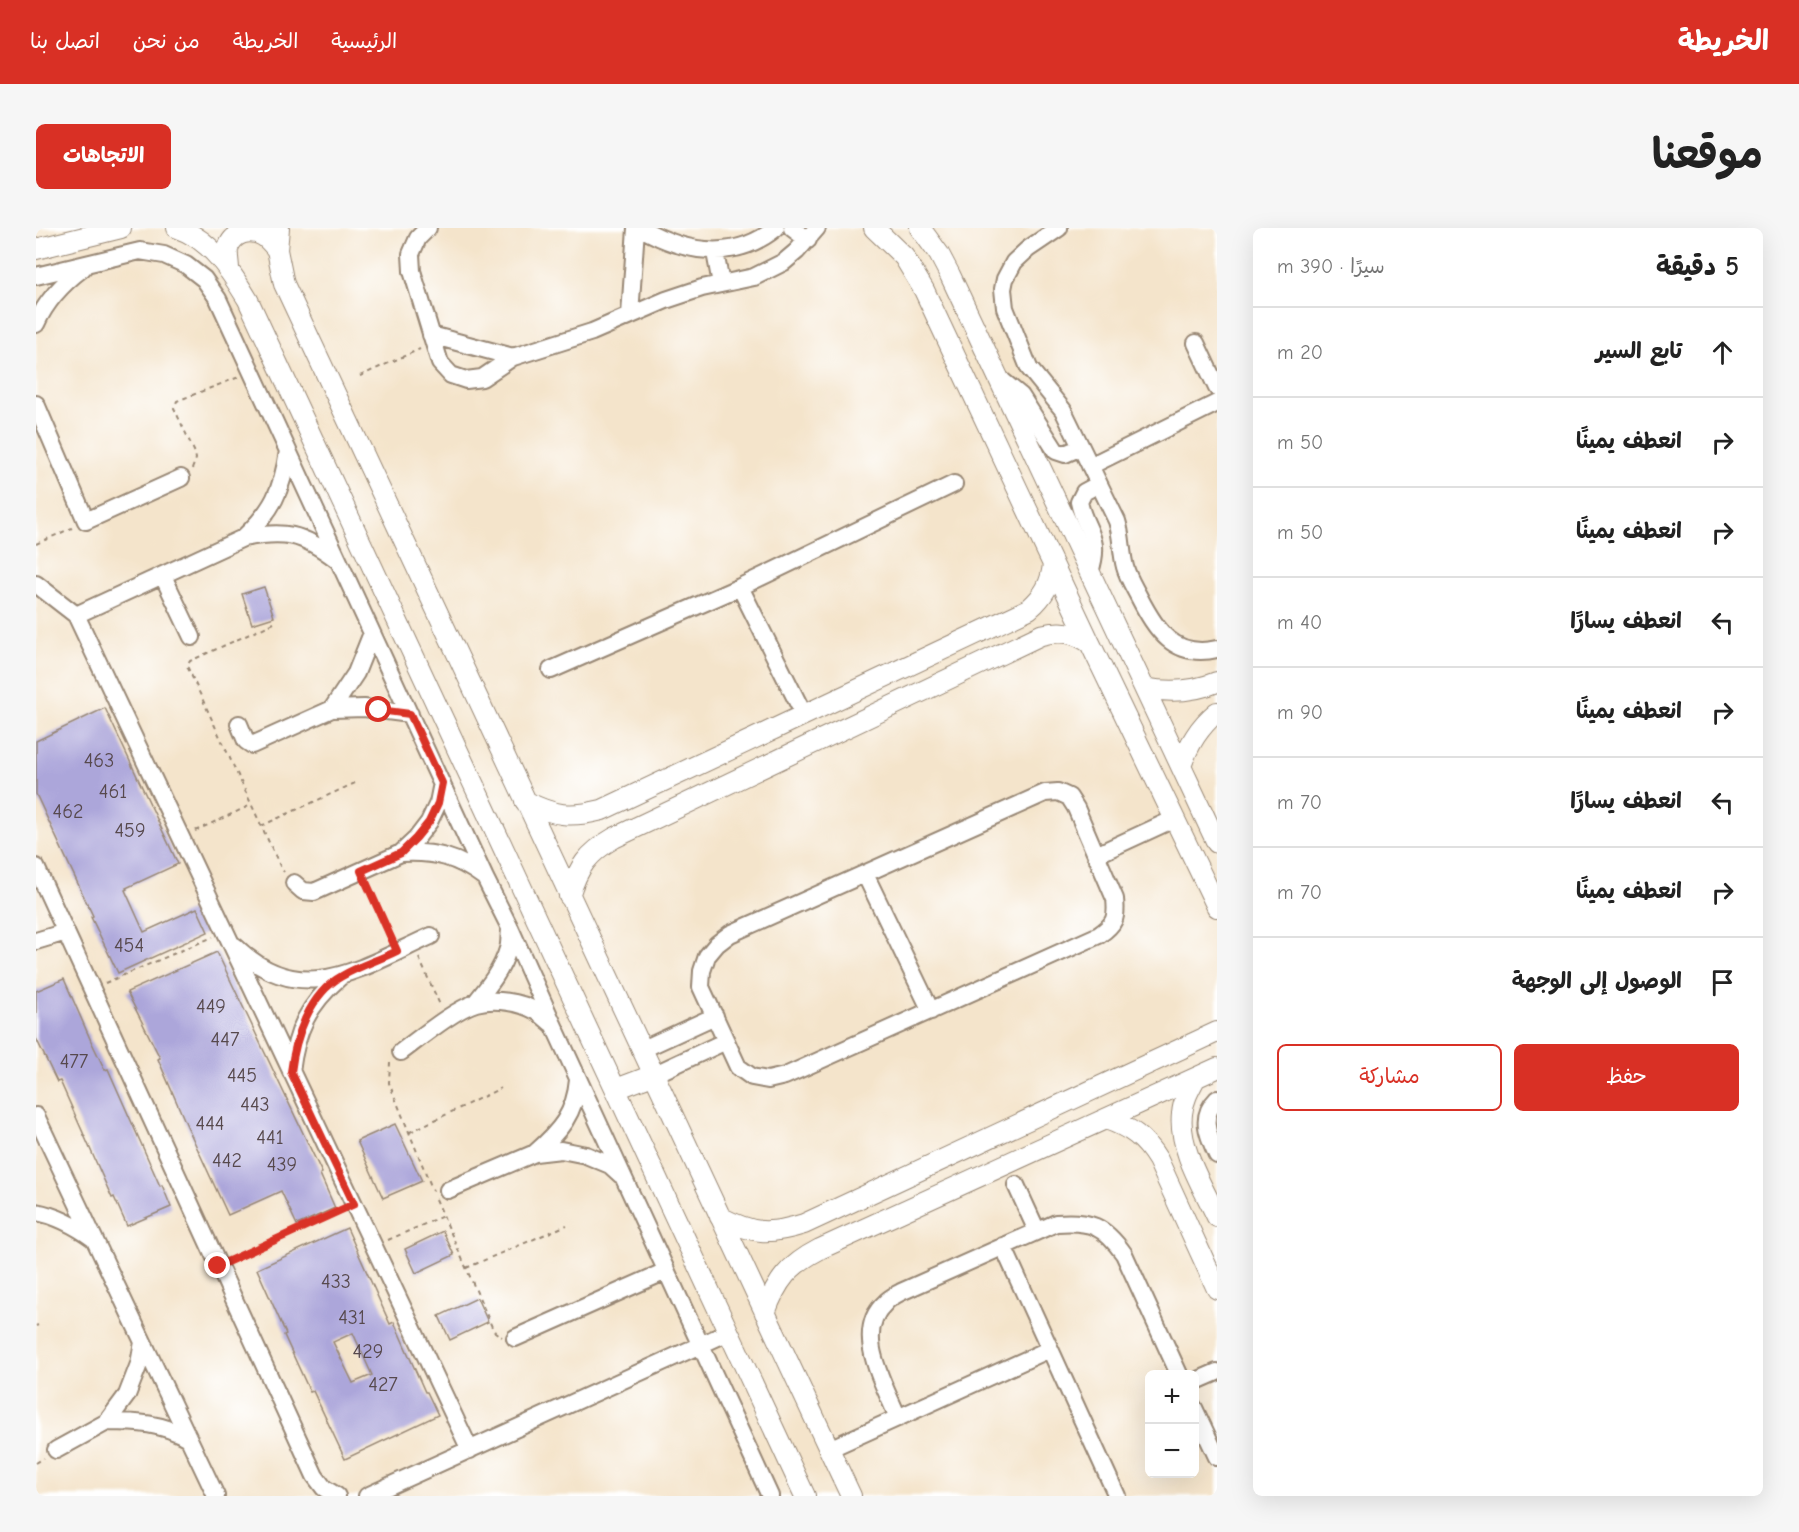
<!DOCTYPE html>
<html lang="ar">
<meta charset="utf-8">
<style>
body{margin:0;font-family:"Comic Neue","Playpen Sans Arabic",sans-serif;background:#f6f6f6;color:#222;direction:rtl}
.controls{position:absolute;right:18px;bottom:18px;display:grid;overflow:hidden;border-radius:9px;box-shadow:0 6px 24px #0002}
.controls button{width:54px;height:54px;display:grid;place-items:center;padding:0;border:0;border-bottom:2px solid #e0e0e0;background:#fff;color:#222;font:30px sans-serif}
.stop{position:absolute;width:18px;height:18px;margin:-14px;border:4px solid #d93025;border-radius:50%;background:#fff}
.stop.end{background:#d93025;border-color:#fff;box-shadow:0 2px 6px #0008}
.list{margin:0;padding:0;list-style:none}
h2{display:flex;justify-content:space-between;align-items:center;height:78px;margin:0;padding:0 24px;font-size:26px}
h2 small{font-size:20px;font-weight:400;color:#767676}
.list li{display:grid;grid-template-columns:39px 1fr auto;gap:18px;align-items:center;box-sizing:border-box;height:90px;padding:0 24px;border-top:2px solid #e0e0e0}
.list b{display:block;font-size:22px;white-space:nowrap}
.list em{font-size:20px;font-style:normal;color:#767676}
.actions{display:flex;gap:12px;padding:18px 24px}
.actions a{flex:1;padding:14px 0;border:2px solid #d93025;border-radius:9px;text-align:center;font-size:21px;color:#d93025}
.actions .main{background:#d93025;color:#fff}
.icon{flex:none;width:33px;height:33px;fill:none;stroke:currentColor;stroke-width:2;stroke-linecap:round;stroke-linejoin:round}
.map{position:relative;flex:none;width:1181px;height:1268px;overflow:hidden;direction:ltr;border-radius:9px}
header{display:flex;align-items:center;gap:36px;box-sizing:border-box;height:84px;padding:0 30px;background:#d93025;color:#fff}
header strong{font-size:28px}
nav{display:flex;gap:33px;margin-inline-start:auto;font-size:21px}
.intro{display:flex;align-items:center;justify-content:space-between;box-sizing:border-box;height:144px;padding:0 36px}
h1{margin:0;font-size:42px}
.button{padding:15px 27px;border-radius:9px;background:#d93025;color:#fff;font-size:21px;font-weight:700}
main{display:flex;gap:36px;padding:0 36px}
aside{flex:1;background:#fff;border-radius:9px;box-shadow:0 6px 24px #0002}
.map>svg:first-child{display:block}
.building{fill:#aca6da;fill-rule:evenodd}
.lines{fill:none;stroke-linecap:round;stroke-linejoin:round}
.minor-casing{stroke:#988774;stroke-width:20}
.tertiary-casing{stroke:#988774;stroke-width:22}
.path{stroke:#988774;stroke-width:2;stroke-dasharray:4.5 4.5;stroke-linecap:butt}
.minor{stroke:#fff;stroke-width:16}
.tertiary{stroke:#fff;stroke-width:20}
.route{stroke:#d93025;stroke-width:8}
.labels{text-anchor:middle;stroke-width:6;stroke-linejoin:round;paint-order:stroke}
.number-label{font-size:20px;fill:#57494d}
</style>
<header>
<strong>الخريطة</strong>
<nav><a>الرئيسية</a><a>الخريطة</a><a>من نحن</a><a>اتصل بنا</a></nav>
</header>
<div class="intro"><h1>موقعنا</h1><a class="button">الاتجاهات</a></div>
<main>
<aside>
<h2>5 دقيقة<small>سيرًا · 390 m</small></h2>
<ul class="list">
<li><svg class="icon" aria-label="ahead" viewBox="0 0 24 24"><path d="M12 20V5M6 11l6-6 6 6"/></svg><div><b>تابع السير</b></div><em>20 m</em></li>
<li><svg class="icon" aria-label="right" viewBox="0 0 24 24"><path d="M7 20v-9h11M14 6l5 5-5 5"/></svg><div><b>انعطف يمينًا</b></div><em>50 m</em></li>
<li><svg class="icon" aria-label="right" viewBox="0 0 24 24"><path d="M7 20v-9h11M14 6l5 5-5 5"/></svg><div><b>انعطف يمينًا</b></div><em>50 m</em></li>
<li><svg class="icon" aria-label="left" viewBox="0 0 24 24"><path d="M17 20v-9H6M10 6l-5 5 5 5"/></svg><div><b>انعطف يسارًا</b></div><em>40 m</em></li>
<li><svg class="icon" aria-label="right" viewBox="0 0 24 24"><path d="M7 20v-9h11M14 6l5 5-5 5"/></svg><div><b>انعطف يمينًا</b></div><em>90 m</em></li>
<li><svg class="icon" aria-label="left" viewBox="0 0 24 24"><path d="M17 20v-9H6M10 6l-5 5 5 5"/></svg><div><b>انعطف يسارًا</b></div><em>70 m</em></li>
<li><svg class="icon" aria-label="right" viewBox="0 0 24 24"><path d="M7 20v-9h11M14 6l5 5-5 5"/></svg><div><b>انعطف يمينًا</b></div><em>70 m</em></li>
<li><svg class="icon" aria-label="arrive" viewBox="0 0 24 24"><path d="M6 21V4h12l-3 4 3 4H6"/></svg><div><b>الوصول إلى الوجهة</b></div></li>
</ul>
<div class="actions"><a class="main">حفظ</a><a>مشاركة</a></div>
</aside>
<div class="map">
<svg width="1181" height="1268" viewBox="0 0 1181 1268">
<rect width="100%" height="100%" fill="#fff"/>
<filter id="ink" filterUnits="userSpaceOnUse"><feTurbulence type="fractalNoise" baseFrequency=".0167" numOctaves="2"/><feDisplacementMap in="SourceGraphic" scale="12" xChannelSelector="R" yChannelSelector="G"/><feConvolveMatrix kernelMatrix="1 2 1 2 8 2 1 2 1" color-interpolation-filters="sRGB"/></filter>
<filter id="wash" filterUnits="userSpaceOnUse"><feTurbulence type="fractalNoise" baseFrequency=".008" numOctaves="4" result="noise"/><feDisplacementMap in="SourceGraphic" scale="24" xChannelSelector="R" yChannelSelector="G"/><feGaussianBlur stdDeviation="1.35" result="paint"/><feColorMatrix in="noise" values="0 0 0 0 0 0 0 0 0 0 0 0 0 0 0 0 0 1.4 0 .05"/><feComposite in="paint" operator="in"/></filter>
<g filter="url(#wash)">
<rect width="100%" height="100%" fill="#f4e4cb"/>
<g id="blocks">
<!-- building -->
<path class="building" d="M228,359L238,389L216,396L206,366Z
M69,480L142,636L90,660L91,661L89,662L108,704L161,680L172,704L82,745L55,689L57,688L0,566V513Z
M181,724L286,945L284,946L299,980L261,997L245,963L192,987L151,898L122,831L124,830L91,764Z
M28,751L55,813L69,842L72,841L124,958L126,957L135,979L91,998L78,969L76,970L24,853L21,854L0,810V763Z
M359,896L386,953L347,970L321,913Z
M311,1000L354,1096L358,1094L389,1164H391L402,1187L309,1231L277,1163L274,1164L248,1107L250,1106L221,1041ZM317,1105L336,1147L317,1155L297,1114Z
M407,1003L418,1027L380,1045L369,1021Z
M441,1070L452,1094L414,1112L403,1088Z"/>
</g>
</g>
<g filter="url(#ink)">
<use href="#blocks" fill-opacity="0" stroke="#988774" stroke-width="1.5"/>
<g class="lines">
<!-- minor casing -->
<g class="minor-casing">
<path id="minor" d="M392,0L382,10L375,26L376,43L404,135L415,147L430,152L446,150L477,129L556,104L630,72L666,60L718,49L748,34L761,23L781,0
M605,0C649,25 698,34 740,0
M756,0L772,12
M1023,0L992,21L978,34L969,51L967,61L969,80L993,140L1027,182L1081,293C1086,308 1085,324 1089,339C1092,350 1098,359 1103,369C1120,402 1138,431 1181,421
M679,24L685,56
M0,48L104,23L128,27L150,37L168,51L182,71L449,650L474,700L517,796L734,1268
M594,87L600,0
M0,96C10,73 27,55 47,40
M395,107L477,129
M1160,115L1181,160
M963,150L985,168L1020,223L1029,226L1045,219
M0,176L50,293L145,250
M1054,238L1181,175
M207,310C237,282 246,263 252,223
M1054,344C1066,308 1049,304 1043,274L1048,264L1063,256
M127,348L156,409
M0,356L40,387L434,1222
M704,359L768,487
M40,387L207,310C248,302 266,305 300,331
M515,442L704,359L918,256
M296,481L320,445L336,405
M203,496L210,513L216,517L296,481L328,480L374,486
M1022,564L1033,569L1040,580L1079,671C1081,690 1079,696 1063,707L749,848L732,852L716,849L702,839L665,759L666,743L671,728L681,716L694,706L1009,565Z
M365,625C399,623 421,629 448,649
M1060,627L1138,591
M0,639L279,1248L288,1260L301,1268
M829,646L895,783
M258,655L267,663L278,664L365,625L380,611L393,594L402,575L406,555
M0,713L30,704
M199,718C265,783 326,739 395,708
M439,775C452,759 466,742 472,721C474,715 473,708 474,702
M605,822L679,788
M365,824C384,810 419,781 440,775C459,770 484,774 500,783C505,786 510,791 515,795
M255,844C260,802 272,777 304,749
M617,847L690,813
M1181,871C1163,889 1172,907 1181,927
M0,888L180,1268
M499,925C524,903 539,886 542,852
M980,957L1001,1003
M412,962L499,925L525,922L550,927L574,937L585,947
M0,984C22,988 40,998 58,1011
M967,1018L1081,1268
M479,1110L630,1043
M1158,1154L1181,1144
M1158,1180L1181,1229
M862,1190C849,1157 816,1105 849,1075C853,1070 860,1067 865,1064L1020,995C1055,992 1068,998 1088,1026L1143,1146
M71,1194C101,1194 126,1195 152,1210
M793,1221L1014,1121
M20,1222L71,1194L91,1167L103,1136L107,1114
M331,1268L693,1104"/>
</g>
<!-- tertiary casing -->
<g class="tertiary-casing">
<path id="tertiary" d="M141,0C175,11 195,44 212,72L769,1268
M243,0L241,22L248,56L815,1268
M838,0L868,29L888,62L1054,415L1181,679
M884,0L903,26L914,47L1181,615
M0,21L85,0
M193,41C193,35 191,27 192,21C196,5 214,0 227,8C232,11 237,17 241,22
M1108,460C1134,465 1157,464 1181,454
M1145,538C1153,516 1163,499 1181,484
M489,573C518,588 534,590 566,582L993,381C1008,368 1015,356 1017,336
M533,668C542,639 552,625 578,610L1005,407C1024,402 1037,404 1054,415
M1159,851C1153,862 1147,873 1146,886C1142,920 1167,959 1181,989
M580,861L617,847
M1070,891C1095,900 1108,909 1122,932L1181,1061
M684,989C717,1006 733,1007 768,996L1181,804
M729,1085C741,1052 753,1037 784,1021L1181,840"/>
</g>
<!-- path -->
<path class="path" d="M324,148L384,121
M156,241L160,231L159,225L138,180L141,173L203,149
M0,316L36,300
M238,395L154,433L151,438L245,640L248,644
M225,598L319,555
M159,603L215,577
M331,657L356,712
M383,730L404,777
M69,755L177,709
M354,834L353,855L397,963
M374,904L465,860
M400,971L456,1099L459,1104L466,1109
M352,1012L407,988
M196,1031L306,982
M430,1040L531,997
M0,1098L2,1097
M0,1235L8,1230"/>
<!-- minor -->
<use href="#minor" class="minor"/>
<!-- tertiary -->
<use href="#tertiary" class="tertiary"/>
</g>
</g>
<g class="lines" filter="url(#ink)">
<!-- route -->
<path class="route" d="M182,1038L318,976L255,844C259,810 273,766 306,748C323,738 343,732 361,723L325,643L365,625L380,610L393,594L402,575L406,555L374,486L343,482"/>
</g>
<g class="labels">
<!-- number labels -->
<g class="number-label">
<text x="63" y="539">463</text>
<text x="77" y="570">461</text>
<text x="32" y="590">462</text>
<text x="94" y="609">459</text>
<text x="93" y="724">454</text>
<text x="175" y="785">449</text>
<text x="189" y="818">447</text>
<text x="38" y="840">477</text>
<text x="206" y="854">445</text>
<text x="219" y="883">443</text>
<text x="174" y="902">444</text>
<text x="234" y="916">441</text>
<text x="191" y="939">442</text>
<text x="246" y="943">439</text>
<text x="300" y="1060">433</text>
<text x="316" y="1096">431</text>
<text x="332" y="1130">429</text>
<text x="347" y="1163">427</text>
</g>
</g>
</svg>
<div class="controls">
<button>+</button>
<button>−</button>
</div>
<div class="stop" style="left:343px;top:482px"></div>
<div class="stop end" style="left:182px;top:1038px"></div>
</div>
</main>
